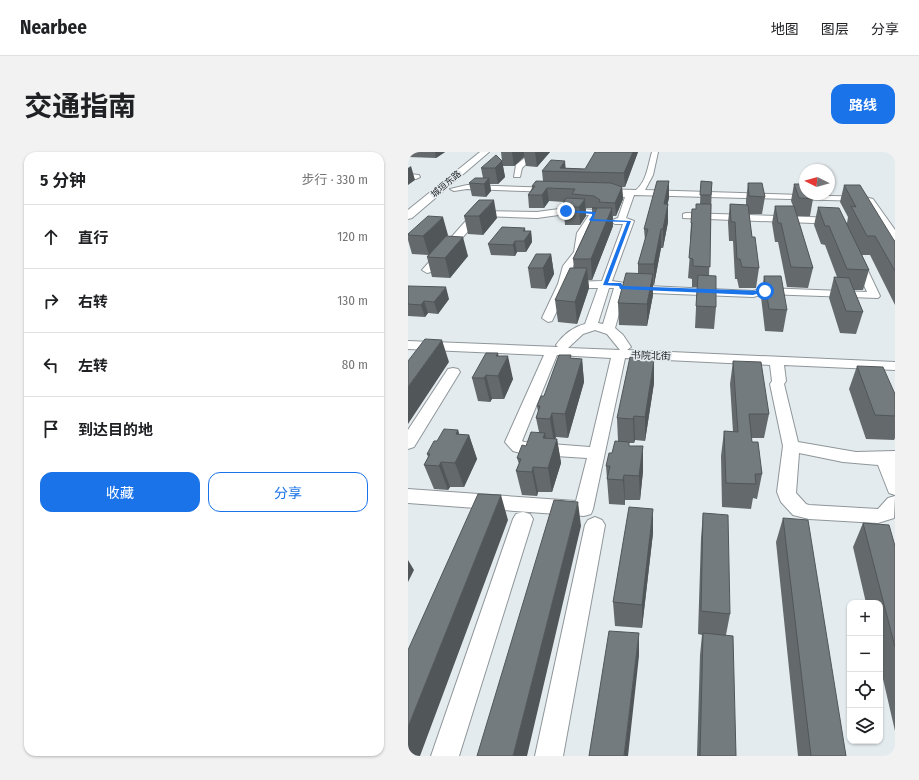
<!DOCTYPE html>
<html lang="zh">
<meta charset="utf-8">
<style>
body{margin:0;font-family:"Fira Sans Condensed","Noto Sans SC",sans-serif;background:#f2f2f2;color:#202124}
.controls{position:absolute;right:12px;bottom:12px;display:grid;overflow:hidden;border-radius:8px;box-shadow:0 1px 3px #0004}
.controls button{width:36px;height:36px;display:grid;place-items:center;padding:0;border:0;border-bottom:1px solid #e0e0e0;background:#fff;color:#202124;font:20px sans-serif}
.compass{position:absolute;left:391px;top:12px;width:36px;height:36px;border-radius:50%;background:#fff;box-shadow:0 1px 3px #0004;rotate:275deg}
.stop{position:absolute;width:12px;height:12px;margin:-9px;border:3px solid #1a73e8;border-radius:50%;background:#fff}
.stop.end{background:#1a73e8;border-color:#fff;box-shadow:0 1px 4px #0008}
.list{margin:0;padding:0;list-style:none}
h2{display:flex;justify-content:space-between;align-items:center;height:52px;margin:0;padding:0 16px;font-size:17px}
h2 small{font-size:13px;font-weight:400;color:#757577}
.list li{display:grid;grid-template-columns:26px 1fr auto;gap:12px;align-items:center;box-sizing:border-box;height:64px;padding:0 16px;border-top:1px solid #e0e0e0}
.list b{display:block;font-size:15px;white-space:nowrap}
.list em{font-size:13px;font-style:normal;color:#757577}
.actions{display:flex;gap:8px;padding:12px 16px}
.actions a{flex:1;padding:9px 0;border:1px solid #1a73e8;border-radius:12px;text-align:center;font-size:14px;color:#1a73e8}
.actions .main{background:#1a73e8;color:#fff}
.icon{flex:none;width:22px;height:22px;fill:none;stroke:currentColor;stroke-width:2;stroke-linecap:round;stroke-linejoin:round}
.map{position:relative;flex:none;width:487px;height:604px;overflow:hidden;border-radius:12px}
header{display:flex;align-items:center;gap:24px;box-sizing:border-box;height:56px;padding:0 20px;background:#fff;border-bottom:1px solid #e0e0e0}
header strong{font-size:19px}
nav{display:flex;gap:22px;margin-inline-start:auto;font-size:14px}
.intro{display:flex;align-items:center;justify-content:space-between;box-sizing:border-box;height:96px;padding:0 24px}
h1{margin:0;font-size:28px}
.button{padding:10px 18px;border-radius:12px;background:#1a73e8;color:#fff;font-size:14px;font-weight:700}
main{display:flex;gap:24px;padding:0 24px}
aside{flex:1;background:#fff;border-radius:12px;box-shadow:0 1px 3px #0004}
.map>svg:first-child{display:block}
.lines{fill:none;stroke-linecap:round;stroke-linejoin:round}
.minor-casing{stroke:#8f9699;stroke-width:2}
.major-casing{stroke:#8f9699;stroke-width:2}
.minor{fill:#fff;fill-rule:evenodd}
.major{fill:#fff;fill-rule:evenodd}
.wall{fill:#646a6c}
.shaded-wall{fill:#515658}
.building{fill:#747b7e;stroke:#515658}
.route{fill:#1a73e8}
.labels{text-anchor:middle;stroke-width:3.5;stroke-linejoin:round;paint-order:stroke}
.far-street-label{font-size:9px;fill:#232627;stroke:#e4ebee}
.street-label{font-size:10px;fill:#232627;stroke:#e4ebee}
</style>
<header>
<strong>Nearbee</strong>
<nav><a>地图</a><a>图层</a><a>分享</a></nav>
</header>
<div class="intro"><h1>交通指南</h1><a class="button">路线</a></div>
<main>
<aside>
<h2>5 分钟<small>步行 · 330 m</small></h2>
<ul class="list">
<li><svg class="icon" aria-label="ahead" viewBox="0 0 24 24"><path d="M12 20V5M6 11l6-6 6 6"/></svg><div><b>直行</b></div><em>120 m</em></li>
<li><svg class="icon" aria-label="right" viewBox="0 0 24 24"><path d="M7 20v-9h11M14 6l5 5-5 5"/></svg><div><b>右转</b></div><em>130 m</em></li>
<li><svg class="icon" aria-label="left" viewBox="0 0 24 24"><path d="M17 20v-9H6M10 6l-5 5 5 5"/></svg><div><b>左转</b></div><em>80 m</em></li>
<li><svg class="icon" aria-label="arrive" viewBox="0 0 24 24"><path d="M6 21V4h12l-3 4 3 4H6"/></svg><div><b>到达目的地</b></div></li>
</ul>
<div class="actions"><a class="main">收藏</a><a>分享</a></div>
</aside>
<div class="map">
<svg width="487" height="604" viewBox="0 0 487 604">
<rect width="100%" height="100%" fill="#e4ebee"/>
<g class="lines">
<!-- minor casing -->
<g class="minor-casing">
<path id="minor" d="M124,0H131L114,16L112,25H106L108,13Z
M244,0H250L245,23L237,38L457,45L465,47L487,78V88L484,87L459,51L456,49L226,43L218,66L226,69L204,129L217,131L219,133L345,139L357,136L459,140L444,106L445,104H453L472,144L470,146L357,142L345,145L217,140L207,176L215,183L223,195L219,198L487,210V218L376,213L378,229L376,232L390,290L448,300L487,299V343L481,341L470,313L435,310L391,301L388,341L398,352L401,353L470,357L480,346L487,344L486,366L470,371L401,367L385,363L373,350L369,340L375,294L362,232L364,229L362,213L217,206L185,357L183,362L176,364L0,351V337L168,349L179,306L116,302L105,299L97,290L136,203L0,197V189L150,195L148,193C155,183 165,175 177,172L190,136H160L144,169L140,170L134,166L150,132L155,114L166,100L169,81L181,63L158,62L129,66L74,64L23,120L19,121L14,118L64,62L69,59L129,60L158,56L187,58L191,61L179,81L176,100L165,114L162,130L194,129L215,72H207L202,69L210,66L217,45L206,44L205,42L192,41L188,39L192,37L228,38C239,29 240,13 244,0ZM201,136H206L195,172L190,171ZM187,178L199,182L212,198L160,196L175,182ZM149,203L203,206L182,295L116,290L114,289Z
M0,22L11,23L12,25L8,27L0,26Z
M59,33L147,36L151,38L147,40L59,37L46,39L42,37Z
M278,61L430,66L435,69L430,72L275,66V62Z
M45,216L50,217L52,220L6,295L0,297V278L40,217Z
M115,360L122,362L125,367L51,604H23L105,367L108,362Z
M187,365L194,368L197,373L155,604H127L177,373L180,368Z"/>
</g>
<!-- major casing -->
<g class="major-casing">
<path id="major" d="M72,0H81L4,66L0,67V58Z"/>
</g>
<!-- minor -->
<use href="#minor" class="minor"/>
<!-- major -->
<use href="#major" class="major"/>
</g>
<!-- wall -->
<path class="wall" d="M0,0H37L28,6L0,5Z
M93,0H142L129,15L118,14L116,5L106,14H95L97,25L90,32H82L83,39L78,45L64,44L61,31L75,26L73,16L94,9Z
M230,0L217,35H214L215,47L208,64H205V74L184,128H180L181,136L169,172L150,170L147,148L166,116L165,107L184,65V56H178V64L172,73H157L155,52L156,50L141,49L136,56H121L120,43L124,36V34L135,29L134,19L158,16L177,17Z
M261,29V46L259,52L260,70L255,96H253L246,133H245V143L239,174L211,173L210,151L230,121V112L237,88L236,77Z
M293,29L304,30L301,124L308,155L306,177L287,176L289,135H284V127L280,126L283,89H282L283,71L288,57L292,52Z
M340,31L357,45L354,62H341L344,85L351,116L348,136H331L329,127H327L325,89H321L320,70L322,52L338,53V48Z
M386,32L405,47L402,64H389L405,116L400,136L379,135L370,90H367L364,71L367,54H385L383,49Z
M436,33L487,90V153L462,103H454L461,118L455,138H446L455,160L448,182L432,181L421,146L426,125H429L417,93L413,92L406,73L410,55L439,71L440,65L432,50Z
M71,48L89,66L75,83L60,82L56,64Z
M117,79H123L124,90L118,100H109L107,104L83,103L80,92Z
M0,82L40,83L39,84L60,104L42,126L24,125L19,105L20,103L4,102L0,88Z
M143,102L146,122L138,137L123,136L120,116Z
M356,124L379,158L375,180L357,179L353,145Z
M0,134L41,147L30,162L20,161L17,165L0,164Z
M90,201V204L105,227L96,247H84L82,250L70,249L64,226Z
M164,206L174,207L176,230L160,286L148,285L147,287H149L153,311L144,340H130L129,344L114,343L108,319L111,312L109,306L118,294L131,280L128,266L130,260L129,254L136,244Z
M325,209L361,262L356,286H343L344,290L354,322L349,347L345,346L343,357L314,355L313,304L316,279L325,280L322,232Z
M449,214L487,242V286L486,288L458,287L441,237Z
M246,231L237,289L227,288L226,291H221V294L235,319L232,348H217V353L201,352L198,314L210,289L209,266Z
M50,278L51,282L61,283L69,307L56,335H42L40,338L26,337L16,313L20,305L19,302L29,289Z
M295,361L322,462L318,483L328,604H289L292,503L294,483L290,482L293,386Z
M375,366L438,604H390L368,390Z
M455,371L487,394V579L472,514V451H458L445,395Z
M245,381L234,476L207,474L205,450Z"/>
<!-- shaded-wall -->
<path class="shaded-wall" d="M27,0H37L28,6Z
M104,0H116V5L106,14Z
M127,0H142L129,15Z
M225,0H230L217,35L216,21Z
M94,9L97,25L90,32L87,16Z
M157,9L158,20L152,16Z
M3,14L7,28L0,33V16Z
M81,26L83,39L78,45L76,32Z
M261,29V46L256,69V52Z
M214,35L215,47L208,64L207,51Z
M139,36L141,49L136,56L134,43Z
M177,47L178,64L172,73L171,55Z
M86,48L89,66L75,83L71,64Z
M260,52V70L255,96V77Z
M204,56L205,74L184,128L183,107Z
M35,65L40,83L21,103L15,84Z
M117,76L118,86L123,79L124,90L118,100L115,79Z
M253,77V96L246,133V112Z
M55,85L60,104L42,126L37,106Z
M107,89L109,100L107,104L105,93Z
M143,102L146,122L138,137L135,116Z
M179,116L181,136L169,172L167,150Z
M245,122V143L239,174V152Z
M38,135L41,147L30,162L26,150Z
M16,149L20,161L17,165L13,153Z
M34,188L41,210L0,272V235Z
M90,201L93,217L100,204L105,227L96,247L90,224L88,204Z
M174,207L176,230L160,286L157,262Z
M246,208V231L237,289V265Z
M78,223L84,247L82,250L76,226Z
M144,261L148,285L146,291L142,267Z
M226,264L227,288L226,291L225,267Z
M50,278L55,295L61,283L69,307L56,335L47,311L48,282Z
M137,281L141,305L135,286Z
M149,287L153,311L144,340L140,316Z
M235,294V319L232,348L231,324Z
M33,310L42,335L40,338L31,314Z
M125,315L130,340L129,344L124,320Z
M216,323L217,348V353L215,328Z
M93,343L100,368L12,604H0V575Z
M170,350L173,374L119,604H105Z
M245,357V381L234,476V453Z
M0,408L6,418L0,430Z
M231,481V504L220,604H216Z"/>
<!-- building -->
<path class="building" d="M187,0H225L216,21L134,19L143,8L157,9L152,16L177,17Z
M88,3L94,9L87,16H73Z
M67,26H81L76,32L61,31Z
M128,29L203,31L214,35L207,51L191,50L192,48L186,44L164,42L167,37L139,36L134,43H120L127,34H124Z
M249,29H261L256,52H260L255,77H253L246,112H230L240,77H236Z
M293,29L304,30L303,43H292Z
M340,31H354L357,45L341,44Z
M386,32H397V42H403L405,47L391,46Z
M436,33H452L487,90V119L467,84H459L443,54L448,55Z
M158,46L177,47L171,55H155L157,52H155Z
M71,48H86L71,64H56Z
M288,52H303L302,115L285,114V107L281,106L284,71H283L284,57H288Z
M322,52L340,53L344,85H347L351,116L334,115L332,107H329L327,70H323Z
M367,54H386L405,116L383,115L373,71H370Z
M410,55L431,56L461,118L439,117L421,74H417Z
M184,56H204L183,107H165L189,56Z
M20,64L35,65L15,84L0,83V82Z
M94,75L117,76L115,79H123L116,89H107L105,93L80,92Z
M38,84L55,85L37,106L19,105Z
M128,102H143L135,116H120Z
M162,116H179L167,150L147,148Z
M218,121L245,122L239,152L210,151Z
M290,123L308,124V155L288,154Z
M356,124H373L379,158L361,157Z
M426,125L441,126L455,160L438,159Z
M0,134L38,135L26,150L16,149L13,153L0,152Z
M17,187L34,188L0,235V209Z
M78,201H90L88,204H100L90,224L78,223L76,226H64Z
M151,203H163L162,206L174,207L157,262L144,261L142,267L128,266L132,254H129L133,244H136Z
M222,205L246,208L237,265L226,264L225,267L209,266Z
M325,209L353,210L361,262H341L344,290H350L354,322H347L348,332L318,331L316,279L330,280Z
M449,214L475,215L487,242V264L467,263Z
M36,277L50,278L48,282L61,283L47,311L33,310L31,314L16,313L22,302H19L26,289H29Z
M123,280L137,281L135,286L149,287L140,316L125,315L124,320L108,319L113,307L109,306L114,293L118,294Z
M207,289L221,290V294H235L231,324L216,323L215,328L199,327L202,314H198L201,301H204Z
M70,342L93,343L0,575V498Z
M146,348L170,350L105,604H69Z
M221,355L245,357L234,453L205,450Z
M295,361L320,363L322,462L293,459Z
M375,366L400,368L438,604H403Z
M455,371L481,373L487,394V495Z
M201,479L231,481L216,604H181Z
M295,481L325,484L328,604H292Z"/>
<!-- route -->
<path class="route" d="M158,58L188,60L185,67L223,69L200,131H213L215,134L359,139L345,143L212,137L211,134L195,133L219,70L183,69L181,68L185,62L157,60Z"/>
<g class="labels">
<!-- far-street labels -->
<g class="far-street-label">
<text transform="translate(38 32) rotate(-40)" y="3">城垣东路</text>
</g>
<!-- street labels -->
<g class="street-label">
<text transform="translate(243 203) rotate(2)" y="4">书院北街</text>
</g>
</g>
</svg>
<div class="controls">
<button>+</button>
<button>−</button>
<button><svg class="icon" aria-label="locate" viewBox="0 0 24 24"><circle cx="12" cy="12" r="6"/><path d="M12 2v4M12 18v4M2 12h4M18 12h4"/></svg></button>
<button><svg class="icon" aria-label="layers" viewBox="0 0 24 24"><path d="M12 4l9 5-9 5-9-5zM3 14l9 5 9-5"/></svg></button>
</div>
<svg class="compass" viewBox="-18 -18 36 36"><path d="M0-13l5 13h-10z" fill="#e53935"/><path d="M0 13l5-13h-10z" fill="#757577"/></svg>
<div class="stop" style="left:357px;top:139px"></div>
<div class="stop end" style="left:158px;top:59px"></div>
</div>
</main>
